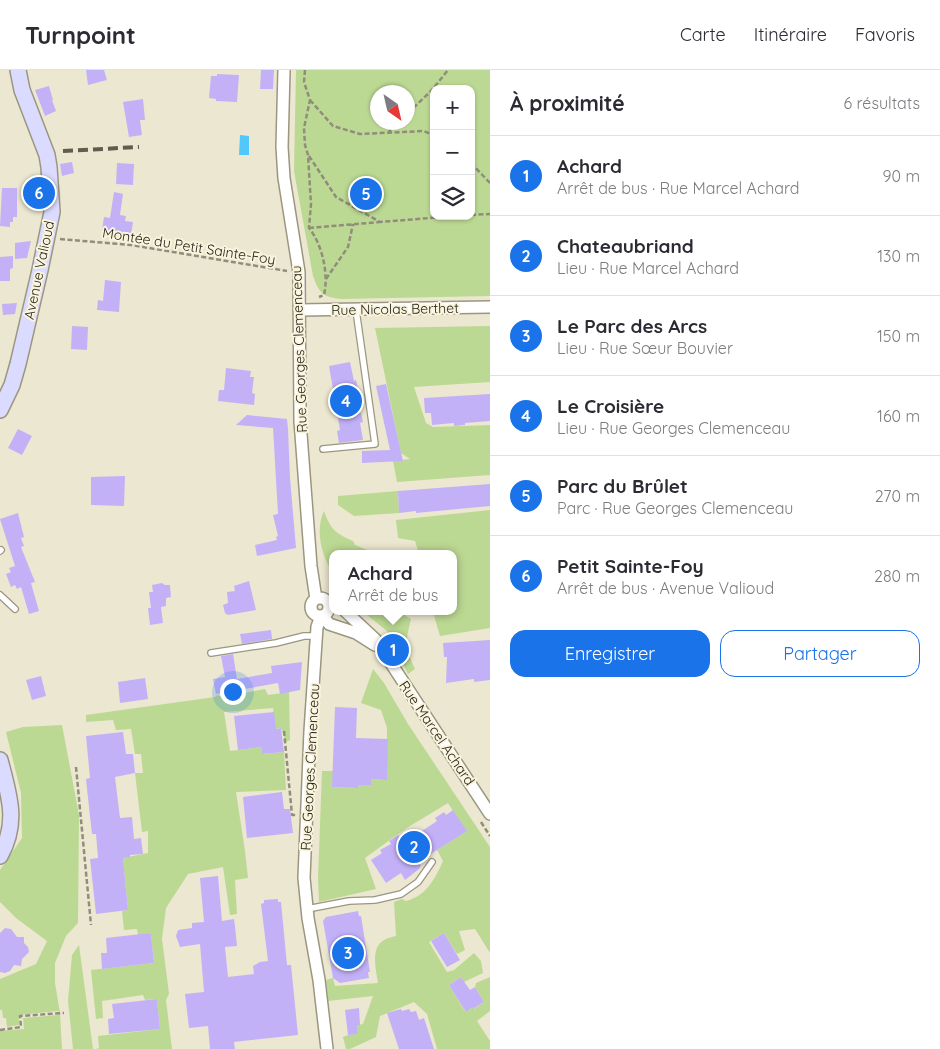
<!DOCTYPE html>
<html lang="fr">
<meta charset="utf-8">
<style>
body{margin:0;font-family:Quicksand,sans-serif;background:#f7f7f7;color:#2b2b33}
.controls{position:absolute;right:15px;top:15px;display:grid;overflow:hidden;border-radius:10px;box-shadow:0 1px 4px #0004}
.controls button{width:45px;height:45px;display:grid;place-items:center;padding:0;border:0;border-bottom:1px solid #e1e1e2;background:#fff;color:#2b2b33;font:25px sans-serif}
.compass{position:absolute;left:370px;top:15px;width:45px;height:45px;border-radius:50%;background:#fff;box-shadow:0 1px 4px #0004;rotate:146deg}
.you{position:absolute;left:232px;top:621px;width:18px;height:18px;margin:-12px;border:4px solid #fff;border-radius:50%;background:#1a73e8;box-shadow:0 0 0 8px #1a73e833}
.badge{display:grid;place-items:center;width:32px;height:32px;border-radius:50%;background:#1a73e8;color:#fff;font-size:16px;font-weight:700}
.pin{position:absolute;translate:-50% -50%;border:2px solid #fff;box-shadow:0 1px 5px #0006}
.popup{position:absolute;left:329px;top:480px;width:128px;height:65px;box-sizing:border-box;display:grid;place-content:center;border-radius:10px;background:#fff;filter:drop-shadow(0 1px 4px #0005);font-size:16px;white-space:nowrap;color:#7c7c81}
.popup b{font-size:19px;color:#2b2b33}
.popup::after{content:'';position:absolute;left:50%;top:100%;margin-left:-10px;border:10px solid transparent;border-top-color:#fff}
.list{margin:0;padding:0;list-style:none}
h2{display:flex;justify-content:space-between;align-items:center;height:65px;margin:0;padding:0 20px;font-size:21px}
h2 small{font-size:16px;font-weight:400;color:#7c7c81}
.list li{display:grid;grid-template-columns:32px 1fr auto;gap:15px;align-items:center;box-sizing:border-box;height:80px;padding:0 20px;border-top:1px solid #e1e1e2}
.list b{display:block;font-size:19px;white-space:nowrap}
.list p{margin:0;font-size:16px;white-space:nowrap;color:#7c7c81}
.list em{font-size:16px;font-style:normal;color:#7c7c81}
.actions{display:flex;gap:10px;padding:15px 20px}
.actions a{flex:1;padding:11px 0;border:1px solid #1a73e8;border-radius:15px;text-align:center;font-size:18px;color:#1a73e8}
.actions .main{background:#1a73e8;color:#fff}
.icon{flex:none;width:28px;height:28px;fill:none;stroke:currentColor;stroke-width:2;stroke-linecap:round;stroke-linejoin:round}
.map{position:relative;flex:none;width:490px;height:979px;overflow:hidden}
header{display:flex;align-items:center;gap:30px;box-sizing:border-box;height:70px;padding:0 25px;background:#fff;border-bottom:1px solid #e1e1e2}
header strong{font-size:24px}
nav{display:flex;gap:28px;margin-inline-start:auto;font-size:18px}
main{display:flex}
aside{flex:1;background:#fff}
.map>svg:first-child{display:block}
.green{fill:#bcd993;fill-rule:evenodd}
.water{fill:#51c7fa}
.building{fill:#c3b1f8}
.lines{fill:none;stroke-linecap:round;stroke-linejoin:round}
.service-casing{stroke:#9b9680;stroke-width:8}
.minor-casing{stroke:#9b9680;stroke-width:14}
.secondary-casing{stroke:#9b9680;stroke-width:18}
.path{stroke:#908d7c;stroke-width:2.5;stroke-dasharray:5 2.5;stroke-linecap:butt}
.service{stroke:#fff;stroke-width:5.5}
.minor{stroke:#fff;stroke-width:11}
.secondary{stroke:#dadbfe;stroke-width:15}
.rail{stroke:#5f5c50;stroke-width:4;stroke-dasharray:10 5;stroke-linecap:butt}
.labels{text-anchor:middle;stroke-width:4;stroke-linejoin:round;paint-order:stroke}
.street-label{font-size:14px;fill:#232119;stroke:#faf4dd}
</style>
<header>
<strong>Turnpoint</strong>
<nav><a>Carte</a><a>Itinéraire</a><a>Favoris</a></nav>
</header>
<main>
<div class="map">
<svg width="490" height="979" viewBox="0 0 490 979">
<rect width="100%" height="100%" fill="#ece7d0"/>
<!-- green -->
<path class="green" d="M296,0H490V226L341,229C323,227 319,223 313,206L294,101ZM434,19H471V146H434ZM408,22V52H378V22Z
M490,256V312L414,317L426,353L433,357L490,355V405L397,412L393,391L410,389L401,383L375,258Z
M398,421L399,443L354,446L338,435V426Z
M490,440V558L440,566L433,542L453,541V484H419L415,471L398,468L396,450Z
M324,441C331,460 335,463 353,471L355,475L377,484H333V503C321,485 315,460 324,441Z
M362,541H402L403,544L411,549C405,573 405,577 415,599L408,604L387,561Z
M373,599L384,613L408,654L490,777V883L475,859L459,861L465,880L457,884L444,863L429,872L447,902L454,900L474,883L481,891L483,903L464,912L461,907L449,915L465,941L472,937L474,939L484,932L475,917L476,913L490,907V941L477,951L490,971V979H437L427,944L414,932L380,946L376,967L350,979H346L343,967L348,965L357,963V955L363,954L373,926L328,931L326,910L333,908L335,916L378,913C376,900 370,878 384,870C387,868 392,867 396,866L394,832L402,829L406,831C426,826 435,809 443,791L437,780L466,761L448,733L405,759L365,788L376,819L319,832L318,808L322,701H333V717L358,718L359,715H370L371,709L387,710V658L381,640L361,633Z
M265,619L268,625L289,622L290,670L286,672L281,658L275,659L273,638L224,642L230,681L261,677L262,684L284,682L286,720L236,722L245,781L248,808L235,810L237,844L230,845L223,797L188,804L166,838L162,869L169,924L166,930L172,979H96L99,978L98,966L160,959L157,929L145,930L143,925L102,931L103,948L96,949L91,900L154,893L151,865H138L137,859L124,860L122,841L128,840L123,788L148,783V761L142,762L135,703H143L141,684H135L131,659L116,660L113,650L86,652V645L215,627L217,625L222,627Z
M62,655L79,745L78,853L66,866L55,893V913L60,943L62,979H0V961L24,959L23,948L58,945L60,943L58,941L19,945V955L7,957L6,948H3L2,940H0V909L36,894L47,871L16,848L0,832V800L22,768L21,723L6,662L23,657Z
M79,875L93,979H73L68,931L72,885Z"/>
<!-- water -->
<path class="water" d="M240,65L249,66V85H239Z"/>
<!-- building -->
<path class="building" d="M86,0H104L107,10L88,15Z
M261,0H274L273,19H260Z
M217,4L239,5L237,32L216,31V29L209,28L211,6H217Z
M49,16L53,30H52L56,41L45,46L35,20Z
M143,29L145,50H140L142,65L129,67L123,32Z
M72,92L74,103L62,106L60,94Z
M117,93L134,94L133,115L116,114Z
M2,118H17V147H13V152H10V157L0,156Z
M114,122L123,124L120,145L126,146L125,151L133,152L131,165L102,160L104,147L110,148Z
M31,171L27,188L15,189V173Z
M13,186V198L10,199V211H0V187Z
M105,210L121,212L119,242L97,240L98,230L103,231Z
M17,233L15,244L3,245L2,234Z
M72,256L88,257L87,280L71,279Z
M350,292L354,311L356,310L358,319L355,320L359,343H361L363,352L360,353L363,370L339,373L337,361L340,360L329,296Z
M226,298L251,301L250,307H254L252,323L255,324L254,335L218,331L219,320H224Z
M386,314L403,391L362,393V381L390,380L376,316Z
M490,324V351L465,353V355L454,356V353L432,355L431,343H425L424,328Z
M247,345L287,349L288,359L290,408L296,478L257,486L255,475L277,470L276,467L278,466L273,445L278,444L273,358L236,355Z
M18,359L32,366L22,385L8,378Z
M125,406L124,436L91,435V407Z
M490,414V436L416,443V441L399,443L398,421Z
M18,443L24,467L21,468L24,476L21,477L35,512L31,513L39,541L29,544L21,517L17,519L15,515L11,517L6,504L11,502L9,498L15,496L0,449Z
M249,511L256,540L228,545L225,543L223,535L228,533L227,522L235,521L234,516Z
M162,513L165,515H170L171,527L166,528V536L161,537L163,553L150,555L148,538H151L149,522H153L152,515Z
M271,560L272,569L242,574L240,564Z
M490,570V610L474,612V609L446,613L447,587H444L443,573Z
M233,584L237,609L272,603L271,596L302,592L300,620L280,624L278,613L216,624L213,609L225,607L221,586Z
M41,606L46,626L32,630L26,610Z
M145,608L148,629L120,633L118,612Z
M335,637L357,638L356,668L388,669L387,710L371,709V715H359L358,718L332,717Z
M274,642L276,659L281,658L284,682L262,684L261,677L238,680L234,646Z
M123,662L126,684H133L135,703L115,707L120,748L132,747L134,769L141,768L143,784L130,785V787L123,788L128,840L96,844L90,789L98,788L96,764H92L89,737L86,709L90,708L86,666Z
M282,722L284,739H290L293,763L247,768L243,727Z
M453,740L467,761L418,792L421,796L419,799L405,810L401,803L386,813L371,790L382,783L380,780L391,774L389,771L398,765L400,767L408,762L411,766L415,763L416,765L437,751L435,748L444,742L446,745Z
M218,806L222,851L234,849L235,856L237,876L225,877L228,907L254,904L253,896L260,892L268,891L261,834L264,833V830L278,829V832H281L287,895H291L298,965L234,972L235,979H210L208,956L189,958L185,924L204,922L200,874L180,877L176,866L178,860L192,858V853L204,852L200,808Z
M358,841L359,846H361L370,902H368L369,908L340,913L333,908L323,851L326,847Z
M5,858L11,859L17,867H24V873L28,877L29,882L22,889L21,896L14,895L10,901L5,903L0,902V863Z
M444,863L460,890L447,897L431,871Z
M141,864H151L154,893L102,899L101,883H107L106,868Z
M461,907L470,920L475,917L484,932L473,939L472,937L466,942L449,915Z
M157,929L160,959L109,964L108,949L114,948L112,934Z
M359,938L360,955H357V964L348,965L345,940Z
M401,939L402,941L409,939L411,942L416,941L419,950L424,948L434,979H399L387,943Z"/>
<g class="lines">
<!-- service casing -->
<g class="service-casing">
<path id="service" d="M323,379L375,374L356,240
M0,481L1,480
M0,525L15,539
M211,583L276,573L304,566H317
M307,839L349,831L375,830L401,824L418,812L432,792"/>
</g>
<!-- minor casing -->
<g class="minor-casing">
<path id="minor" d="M284,0L282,77L284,108L299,202L300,351L311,496L316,529
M299,240L490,237
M311 537a9 9 0 1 1 18 0a9 9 0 1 1-18 0Z
M345,541L375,569L490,744
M321,546L317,557L310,661L304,808L308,848L319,910L327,979
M323,546L329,554L356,563L375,575"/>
</g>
<!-- secondary casing -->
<g class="secondary-casing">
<path id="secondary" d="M0,340L12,315L18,294L40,200L52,142L49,97L47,85L22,20L18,0
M0,690C9,725 19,752 0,786"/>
</g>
<!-- path -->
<path class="path" d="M305,0L304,12L310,30L304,58L305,75L308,85L311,134L309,158C322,174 329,204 324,225L319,227
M310,30L333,56L360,64L424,61L434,66
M408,43L432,20L448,0
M389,62L396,52
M309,86L336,127L380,152L455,146
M471,93L490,113
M471,145L490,144
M309,158L380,152
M60,169L131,175L287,201
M326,209L348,177L353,154
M284,661L292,745H296
M76,697L91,855
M481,752L490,766
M0,960L21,957L20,946L64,943"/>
<!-- service -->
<use href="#service" class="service"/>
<!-- minor -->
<use href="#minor" class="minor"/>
<!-- secondary -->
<use href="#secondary" class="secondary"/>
<!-- rail -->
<path class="rail" d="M63,81L139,77"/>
</g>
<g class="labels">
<!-- street labels -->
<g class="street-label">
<text transform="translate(189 176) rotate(9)" y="5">Montée du Petit Sainte-Foy</text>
<text transform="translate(39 200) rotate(-78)" y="5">Avenue Valioud</text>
<text transform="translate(395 239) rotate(-1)" y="5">Rue Nicolas Berthet</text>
<text transform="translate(299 279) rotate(-92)" y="5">Rue Georges Clemenceau</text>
<text transform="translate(437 663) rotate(56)" y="5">Rue Marcel Achard</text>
<text transform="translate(310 697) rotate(-87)" y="5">Rue Georges Clemenceau</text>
</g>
</g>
</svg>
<div class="controls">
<button>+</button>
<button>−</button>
<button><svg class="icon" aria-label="layers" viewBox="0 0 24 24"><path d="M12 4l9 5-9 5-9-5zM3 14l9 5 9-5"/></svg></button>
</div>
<svg class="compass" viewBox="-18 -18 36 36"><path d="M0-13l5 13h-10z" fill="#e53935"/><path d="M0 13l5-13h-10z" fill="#7c7c81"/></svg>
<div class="you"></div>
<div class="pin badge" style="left:393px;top:580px">1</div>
<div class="popup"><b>Achard</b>Arrêt de bus</div>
<div class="pin badge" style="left:414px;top:777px">2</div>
<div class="pin badge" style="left:348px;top:883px">3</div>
<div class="pin badge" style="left:346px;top:331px">4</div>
<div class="pin badge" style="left:366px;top:124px">5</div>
<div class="pin badge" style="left:39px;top:123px">6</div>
</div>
<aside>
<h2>À proximité<small>6 résultats</small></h2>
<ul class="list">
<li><span class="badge">1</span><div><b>Achard</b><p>Arrêt de bus · Rue Marcel Achard</p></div><em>90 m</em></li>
<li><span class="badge">2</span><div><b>Chateaubriand</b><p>Lieu · Rue Marcel Achard</p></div><em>130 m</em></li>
<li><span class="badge">3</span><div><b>Le Parc des Arcs</b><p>Lieu · Rue Sœur Bouvier</p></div><em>150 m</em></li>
<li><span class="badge">4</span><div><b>Le Croisière</b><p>Lieu · Rue Georges Clemenceau</p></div><em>160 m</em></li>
<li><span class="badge">5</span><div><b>Parc du Brûlet</b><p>Parc · Rue Georges Clemenceau</p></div><em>270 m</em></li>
<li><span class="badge">6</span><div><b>Petit Sainte-Foy</b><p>Arrêt de bus · Avenue Valioud</p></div><em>280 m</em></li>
</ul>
<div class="actions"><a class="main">Enregistrer</a><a>Partager</a></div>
</aside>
</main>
